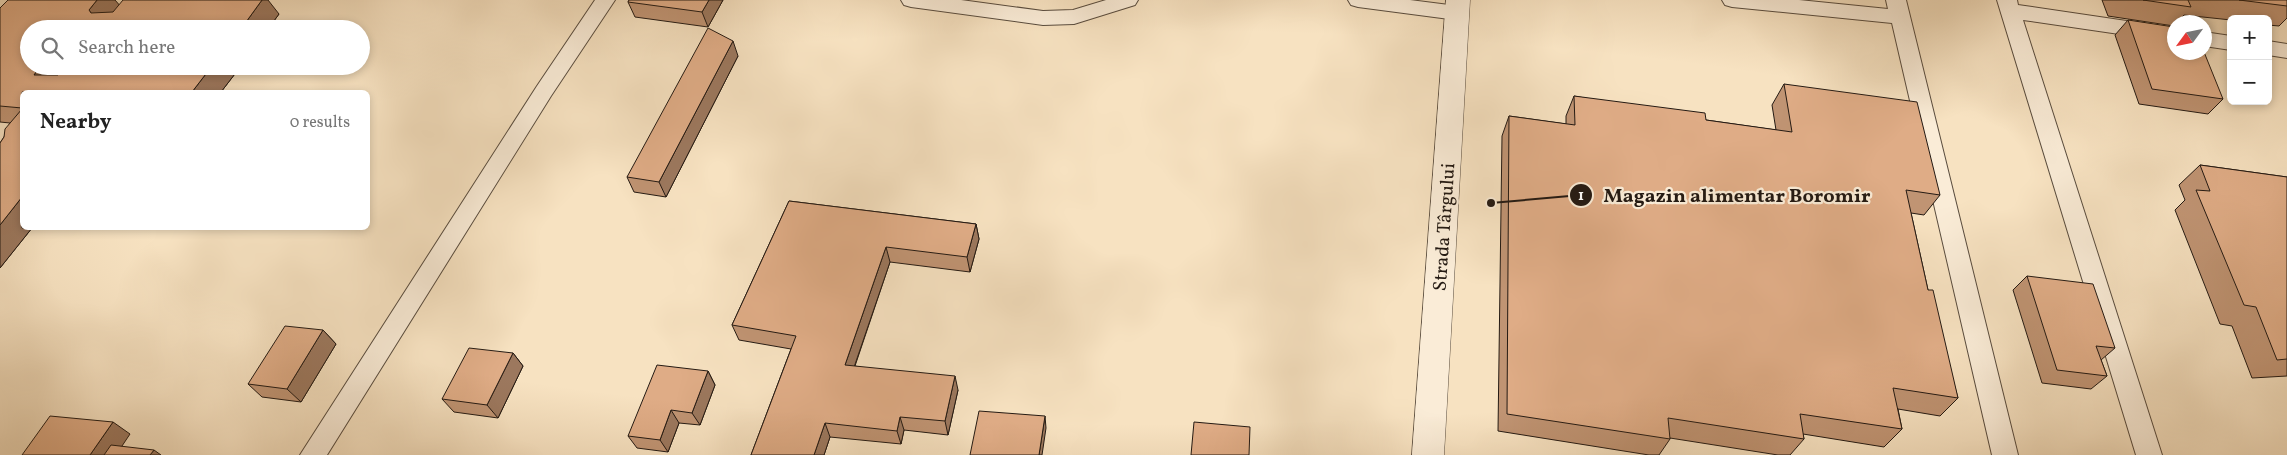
<!DOCTYPE html>
<meta charset="utf-8">
<style>
body{margin:0;font-family:Vollkorn,serif;background:#f2f2f2;color:#222}
.controls{position:absolute;right:15px;top:15px;display:grid;overflow:hidden;border-radius:8px;box-shadow:0 2px 8px #0003}
.controls button{width:45px;height:45px;display:grid;place-items:center;padding:0;border:0;border-bottom:1px solid #e0e0e0;background:#fff;color:#222;font:25px sans-serif}
.compass{position:absolute;left:2167px;top:15px;width:45px;height:45px;border-radius:50%;background:#fff;box-shadow:0 2px 8px #0003;rotate:237deg}
.list{margin:0;padding:0;list-style:none}
h2{display:flex;justify-content:space-between;align-items:center;height:65px;margin:0;padding:0 20px;font-size:21px}
h2 small{font-size:16px;font-weight:400;color:#767676}
.icon{flex:none;width:28px;height:28px;fill:none;stroke:currentColor;stroke-width:2;stroke-linecap:round;stroke-linejoin:round}
.map{position:relative;flex:none;width:2287px;height:455px;overflow:hidden}
.search{position:absolute;background:#fff;box-shadow:0 2px 8px #0003;left:20px;top:20px;width:350px;height:55px;display:flex;align-items:center;gap:12px;box-sizing:border-box;padding:0 18px;border-radius:28px;color:#767676;font-size:19px}
.panel{position:absolute;background:#fff;box-shadow:0 2px 8px #0003;left:20px;top:90px;width:350px;height:140px;border-radius:8px}
.map>svg:first-child{display:block}
.lines{fill:none;stroke-linecap:round;stroke-linejoin:round}
.service-casing{stroke:#594c3e;stroke-width:2}
.minor-casing{stroke:#594c3e;stroke-width:1}
.service{fill:#faecd7;fill-rule:evenodd}
.minor{fill:#faecd7;fill-rule:evenodd}
.wall{fill:#c09473;stroke:#241a13}
.shaded-wall{fill:#9c785e;stroke:#241a13}
.building{fill:#dfac86;stroke:#241a13}
.labels{text-anchor:middle;stroke-width:4.5;stroke-linejoin:round;paint-order:stroke}
.street-label{font-size:19px;fill:#241a13;stroke:#faecd7}
.leader{fill:none;stroke:#241a13;stroke-width:2}
.callout-dot{fill:#241a13;stroke:#faecd7;stroke-width:2}
.mark-label{font-size:15px;text-anchor:middle;font-weight:bold;fill:#fff}
.callout-label{font-size:20px;text-anchor:middle;font-weight:bold;fill:#241a13;stroke:#faecd7;stroke-width:4.5;stroke-linejoin:round;paint-order:stroke}
</style>
<div class="map">
<svg width="2287" height="455" viewBox="0 0 2287 455">
<rect width="100%" height="100%" fill="#f7e2c1"/>
<filter id="stains"><feTurbulence type="fractalNoise" baseFrequency=".004" numOctaves="4"/><feColorMatrix values="0 0 0 0 .2 0 0 0 0 .09 0 0 0 0 .02 0 0 0 .5 -.17"/></filter>
<radialGradient id="worn" r=".72"><stop offset=".6" stop-color="#630" stop-opacity="0"/><stop offset="1" stop-color="#630" stop-opacity=".3"/></radialGradient>
<g class="lines">
<!-- service casing -->
<g class="service-casing">
<path id="service" d="M595,0H615L551,96L327,455H300L537,86Z
M901,0H961L1043,11L1073,10L1106,0H1138L1135,5L1074,24L1043,25L911,7L904,5Z
M1348,0H1410L1457,6L1464,8L1467,13L1464,18L1457,20L1358,7L1351,5Z
M1722,0H1799L1888,9L1886,0H1906L2018,455H1992L1892,23L1732,7L1725,5Z
M1997,0H2017L2018,5L2174,28V42L2023,20L2162,455H2136Z
M2204,32L2231,36V50L2204,46Z
M2268,41L2287,44V58L2268,55Z"/>
</g>
<!-- minor casing -->
<g class="minor-casing">
<path id="minor" d="M1446,0H1470L1444,455H1412Z"/>
</g>
<!-- service -->
<use href="#service" class="service"/>
<!-- minor -->
<use href="#minor" class="minor"/>
</g>
<!-- wall -->
<path class="wall" d="M629,0H723L708,27L635,17L628,2Z
M2102,0H2287V18L2279,26L2268,25V19H2231V20L2184,15L2177,22H2174V26L2108,16Z
M119,5L279,14L268,29H29V66H241L221,92H22V228H32L0,268V143L4,137L10,123L0,122V8Z
M2190,16L2192,22H2184Z
M2128,20L2223,99L2208,114L2139,104L2115,35Z
M738,56L666,197L634,192L627,177Z
M1784,84L1940,195L1924,215L1911,213L1928,290L1958,398L1940,416L1898,409L1902,429L1884,447L1803,434L1804,439L1790,455H1778L1670,438V439L1659,455H1649L1498,431L1502,136L1509,116L1566,124V116L1574,96L1706,120L1776,130L1772,105Z
M2200,165L2287,177V376L2252,378L2232,326L2220,324L2175,210L2185,200L2179,185Z
M789,201L976,224L979,239L970,272L890,262L855,366L958,390L948,435L904,430L901,444L830,437L824,455H751L791,349L739,340L732,325Z
M2027,276L2115,348L2101,360L2107,376L2091,389L2042,383L2013,290Z
M323,330L336,344L301,402L262,397L248,384Z
M513,353L523,366L498,418L454,412L442,399Z
M708,371L715,385L700,425L679,423L668,452L637,448L628,436Z"/>
<!-- shaded-wall -->
<path class="shaded-wall" d="M97,0H115L122,8L106,28L91,13L89,10Z
M262,0H268L279,14L268,29H241Z
M709,0H723L708,27L702,12Z
M733,41L738,56L666,197L659,182Z
M40,66H71L52,92L34,75Z
M212,66H241L221,92H192Z
M22,197V228H32L0,268V225Z
M976,224L979,239L970,272L967,257Z
M886,247L890,262L850,379L845,365Z
M323,330L336,344L301,402L287,389Z
M513,353L523,366L498,418L487,405Z
M708,371L715,385L700,425L692,413Z
M955,376L958,390L948,435L945,421Z
M671,410L679,423L668,452L660,440Z
M1045,416L1046,428L1042,455H1039Z
M900,417L904,430L901,444L897,431Z
M113,422L130,434L116,455H90Z
M825,423L830,437L824,455H814Z
M154,450L161,455H150Z"/>
<!-- building -->
<path class="building" d="M8,0H97L89,10L91,13L113,12L123,0H262L241,29H29V66H40L34,75H58L64,66H212L192,92H22V108L0,106V8Z
M629,0H709L702,12L628,2Z
M2143,0H2188L2191,7Z
M2239,0H2287V6Z
M2190,16L2192,22H2190Z
M2128,20L2174,27V52H2204L2223,99L2152,89Z
M708,28L733,41L659,182L627,177Z
M1784,84L1917,102L1940,195L1906,190L1928,290H1933L1958,398L1893,388L1902,429L1800,414L1804,439L1668,418L1670,439L1507,414L1509,116L1575,125L1574,96L1705,113L1706,120L1792,132Z
M22,109V197L0,225V143L4,137L5,129Z
M2200,165L2287,177V359L2277,360L2256,307L2244,305L2196,190L2210,191Z
M789,201L976,224L967,257L886,247L845,365L955,376L945,421L900,417L897,431L825,423L814,455H751L796,336L732,325Z
M2027,276L2093,284L2115,348L2096,346L2107,376L2057,370Z
M285,326L323,330L287,389L248,384Z
M469,348L513,353L487,405L442,399Z
M657,365L708,371L692,413L671,410L660,440L628,436Z
M979,411L1045,416L1039,455H970Z
M50,416L113,422L90,455H22Z
M1194,422L1250,427L1249,455H1191Z
M111,445L154,450L150,455H104Z"/>
<g class="labels">
<!-- street labels -->
<g class="street-label">
<text transform="translate(1443 227) rotate(-86)" y="7">Strada Târgului</text>
</g>
</g>
<!-- callouts -->
<path class="leader" d="M1491 203L1581 195"/>
<g class="callout-dot">
<circle cx="1491" cy="203" r="5"/>
<circle cx="1581" cy="195" r="12"/>
</g>
<g class="mark-label">
<text x="1581" y="200">1</text>
</g>
<g class="callout-label">
<text x="1737" y="202">Magazin alimentar Boromir</text>
</g>
<rect width="100%" height="100%" filter="url(#stains)"/>
<rect width="100%" height="100%" fill="url(#worn)"/>
</svg>
<div class="controls">
<button>+</button>
<button>−</button>
</div>
<svg class="compass" viewBox="-18 -18 36 36"><path d="M0-13l5 13h-10z" fill="#e53935"/><path d="M0 13l5-13h-10z" fill="#767676"/></svg>
<div class="search"><svg class="icon" aria-label="search" viewBox="0 0 24 24"><circle cx="10" cy="10" r="6"/><path d="M15 15l6 6"/></svg>Search here</div>
<section class="panel">
<h2>Nearby<small>0 results</small></h2>
<ul class="list">
</ul>
</section>
</div>
